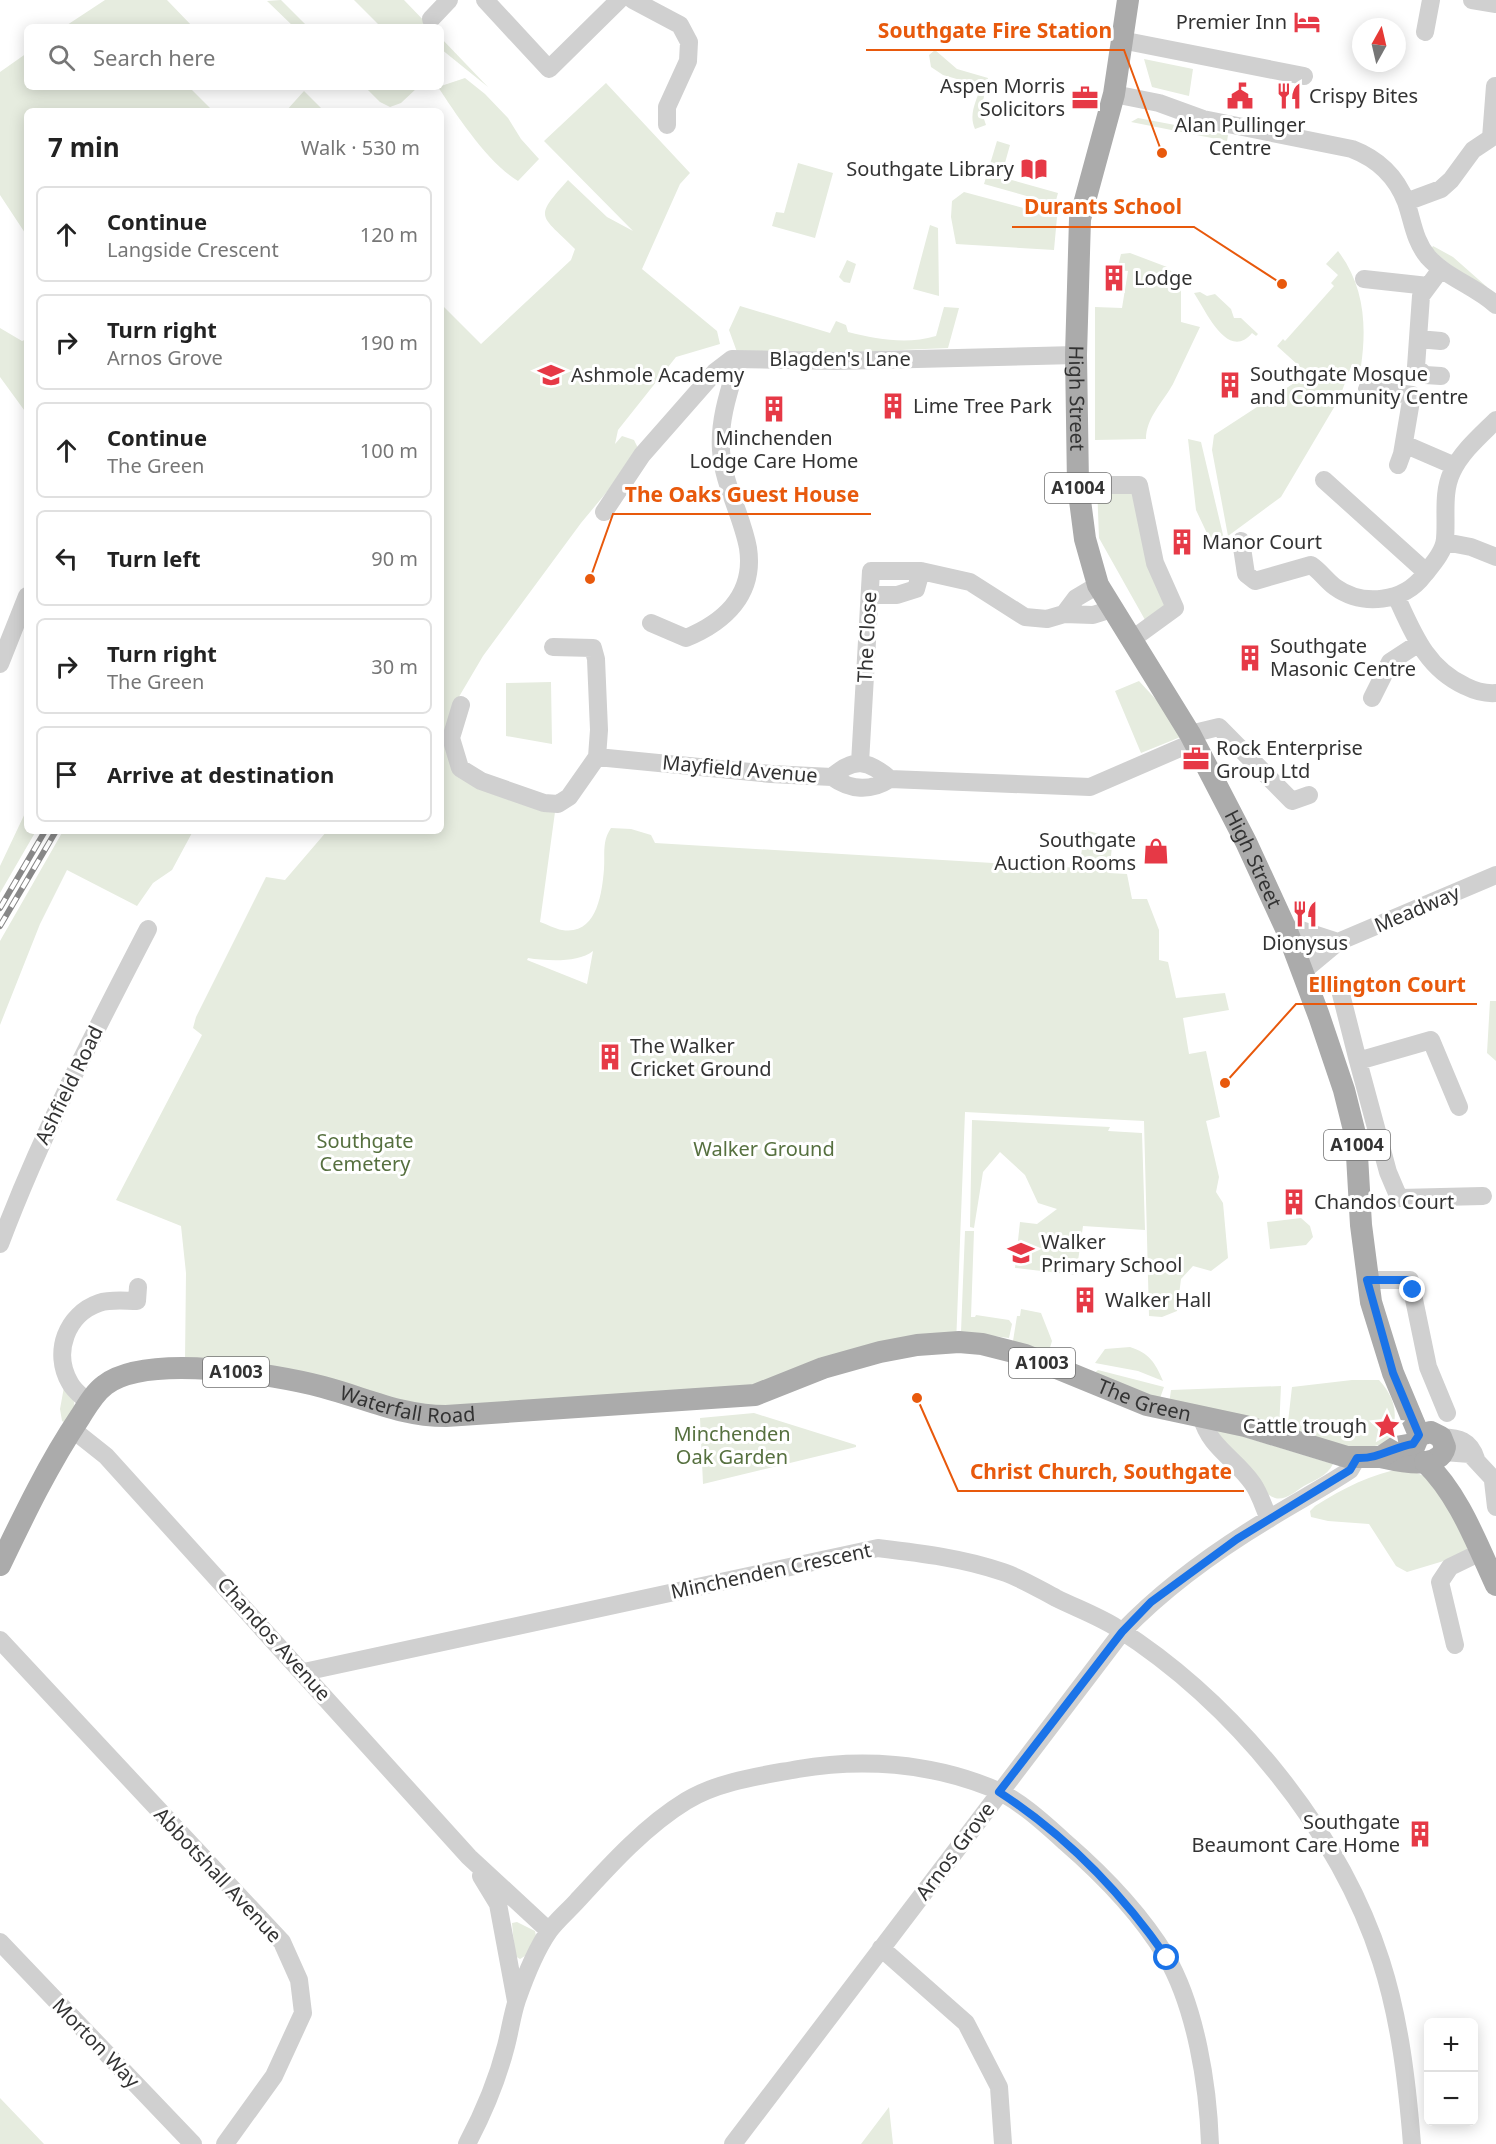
<!DOCTYPE html>
<meta charset="utf-8">
<style>
body{margin:0;font-family:"Noto Sans",sans-serif;background:#f2f2f2;color:#222}
.controls{position:absolute;right:18px;bottom:18px;display:grid;overflow:hidden;border-radius:9px;box-shadow:0 3px 15px #0003}
.controls button{width:54px;height:54px;display:grid;place-items:center;padding:0;border:0;border-bottom:2px solid #e0e0e0;background:#fff;color:#222;font:30px sans-serif}
.compass{position:absolute;left:1352px;top:18px;width:54px;height:54px;border-radius:50%;background:#fff;box-shadow:0 3px 15px #0003;rotate:8deg}
.stop{position:absolute;width:18px;height:18px;margin:-14px;border:4px solid #1a73e8;border-radius:50%;background:#fff}
.stop.end{background:#1a73e8;border-color:#fff;box-shadow:0 2px 6px #0008}
.list{margin:0;padding:0;list-style:none}
h2{display:flex;justify-content:space-between;align-items:center;height:78px;margin:0;padding:0 24px;font-size:26px}
h2 small{font-size:20px;font-weight:400;color:#767676}
.list li{display:grid;grid-template-columns:39px 1fr auto;gap:18px;align-items:center;box-sizing:border-box;height:96px;margin:0 12px 12px;padding:0 12px;border:2px solid #e0e0e0;border-radius:9px}
.list b{display:block;font-size:22px;white-space:nowrap}
.list p{margin:0;font-size:20px;white-space:nowrap;color:#767676}
.list em{font-size:20px;font-style:normal;color:#767676}
.icon{flex:none;width:33px;height:33px;fill:none;stroke:currentColor;stroke-width:2;stroke-linecap:round;stroke-linejoin:round}
.map{position:relative;flex:none;width:1496px;height:2144px;overflow:hidden}
.search{position:absolute;background:#fff;box-shadow:0 3px 15px #0003;left:24px;top:24px;width:420px;height:66px;display:flex;align-items:center;gap:15px;box-sizing:border-box;padding:0 21px;border-radius:9px;color:#767676;font-size:22px}
.panel{position:absolute;background:#fff;box-shadow:0 3px 15px #0003;left:24px;top:108px;width:420px;height:726px;border-radius:9px}
.map>svg:first-child{display:block}
.green{fill:#e6ecdf;fill-rule:evenodd}
.lines{fill:none;stroke-linecap:round;stroke-linejoin:round}
.minor{stroke:#d0d0d0;stroke-width:18}
.major{stroke:#ababab;stroke-width:22}
.rail-casing{stroke:#888;stroke-width:6}
.rail{stroke:#fff;stroke-width:4;stroke-dasharray:11;stroke-linecap:butt}
.route{stroke:#1a73e8;stroke-width:8}
.labels{text-anchor:middle;stroke-width:6;stroke-linejoin:round;paint-order:stroke}
.shield{fill:#fff;stroke:#707070;stroke-width:1.5}
.shield-label{font-size:18px;font-weight:bold;fill:#333}
.poi-label{font-size:20px;fill:#333;stroke:#fff;text-anchor:start}
.street-label{font-size:20px;fill:#333;stroke:#fff}
.park-label{font-size:20px;fill:#56703f;stroke:#fff}
.leader{fill:none;stroke:#e8590c;stroke-width:2}
.callout-dot{fill:#e8590c;stroke:#fff;stroke-width:2}
.callout-label{font-size:21px;text-anchor:middle;font-weight:bold;fill:#e8590c;stroke:#fff;stroke-width:6;stroke-linejoin:round;paint-order:stroke}
</style>
<div class="map">
<svg width="1496" height="2144" viewBox="0 0 1496 2144">
<rect width="100%" height="100%" fill="#fff"/>
<!-- green -->
<path class="green" d="M105,0H167L193,27H64Z
M281,0L308,27H294L267,1Z
M354,0H404L430,27H381Z
M441,38L488,87L441,49Z
M935,50L957,69L988,78L981,110L986,125L975,129C968,114 977,100 981,86L943,75L931,67L929,55Z
M27,53V87H189L213,111H27V236L0,195V72Z
M1144,59L1193,69L1189,96L1152,87Z
M465,78L485,94L508,118L521,139L539,159L518,181C489,164 457,116 438,87Z
M606,83L690,173L680,184L642,269L717,331L720,344L676,357L618,430L615,444L622,436L634,440L640,452L581,523L483,656L450,712L458,769L555,812L540,922C547,924 555,929 562,930C597,936 602,893 604,869C605,853 602,841 611,828L631,829L651,835L655,843L1079,868L1085,830L1113,838L1109,873L1127,874L1132,899H1147L1159,930V960L1168,962L1176,998L1225,993L1229,1010L1183,1018L1189,1054L1206,1051L1220,1117L1206,1121L1219,1177L1216,1192L1223,1203L1228,1258L1211,1271L1193,1266L1181,1279L1177,1311L1162,1317L1149,1316L1144,1121L965,1112L956,1345L787,1384L440,1411L185,1360L186,1273L181,1226L116,1200L202,1035L193,1028L196,1017L266,877L285,880L327,831H441V304L481,344L571,260L575,249C540,214 533,219 568,180L607,217L633,231L544,141ZM593,951L587,984L527,960L528,958C547,961 578,963 593,951Z
M365,87H418L401,103L390,107L380,102Z
M304,91L324,111H286Z
M1138,118L1228,135L1227,141L1131,122Z
M997,141L1010,145L1001,177L1058,193L1055,204L984,184Z
M798,163L833,173L815,238L772,226L776,212L784,213Z
M964,192L1057,217L1054,250L956,244L951,217L952,201Z
M930,225L938,228L939,296L913,289Z
M1433,246L1453,257L1487,287L1486,290H1481L1431,249Z
M1338,251C1364,285 1367,325 1361,366L1352,364L1339,399L1281,497L1228,536L1212,450L1214,435L1308,374L1277,346L1283,339L1285,341L1334,286L1331,283L1338,275L1326,264Z
M1130,253L1167,267L1181,281V322L1200,327C1191,346 1182,365 1173,384C1163,402 1146,418 1146,439L1095,440V307L1122,308L1128,271L1117,270L1121,254Z
M847,260L856,264L850,283L844,282L839,277Z
M1200,292L1207,296L1215,294L1231,309L1234,318H1241L1258,334L1256,336L1252,333C1228,362 1206,311 1194,293Z
M740,306L830,333L836,321L846,325L848,332C877,339 906,345 936,336L944,307L959,308L948,348L808,354L737,352L729,330Z
M0,328L22,341L27,339V414L0,377Z
M1188,439L1201,442L1224,539L1213,546L1196,510Z
M1097,485H1139L1175,608L1149,627L1099,538Z
M1139,681L1173,718L1183,736L1141,753L1115,691Z
M551,682L552,744L506,736V683Z
M27,809V831H36L0,893V866Z
M63,831H193L172,870L153,883L137,906L67,870L40,924L0,1025V941Z
M1490,1001H1496V1061L1487,1053Z
M972,1120L1110,1127L1108,1131L1142,1133L1145,1230L1083,1226L1076,1275L1015,1268L1020,1222L1037,1224L1057,1209L1038,1203L1025,1175L1000,1152L983,1172L974,1228L970,1227Z
M1301,1218L1310,1226L1313,1237L1306,1245L1270,1249L1267,1222Z
M965,1231H974L971,1317H975L976,1315L1009,1320L1012,1324L1009,1338L961,1332Z
M1021,1309L1041,1313L1052,1341L1048,1354L1013,1341L1017,1316H1020Z
M1130,1347C1149,1353 1155,1362 1163,1381L1138,1371L1095,1363L1105,1349Z
M1098,1370L1164,1387L1159,1401L1091,1376Z
M1352,1380H1379C1397,1400 1398,1416 1390,1441C1354,1456 1329,1444 1293,1434L1288,1422L1292,1387Z
M1281,1386L1279,1430L1169,1404L1171,1390Z
M64,1387C78,1404 77,1404 66,1423L62,1421L60,1409Z
M754,1413L856,1445V1447L703,1484L700,1418Z
M1215,1428L1333,1464C1327,1476 1315,1480 1304,1486C1296,1491 1285,1501 1275,1498C1261,1495 1223,1441 1215,1428Z
M1405,1468L1438,1482L1467,1539V1551L1457,1557L1407,1572L1396,1566L1369,1524L1328,1521L1311,1517L1310,1511L1315,1506C1344,1488 1370,1474 1405,1468Z
M517,1922L535,1931L536,1936L525,1956L520,1959L515,1956L512,1923Z
M0,2098L44,2144H0Z
M889,2107L893,2144H861Z"/>
<g class="lines">
<!-- minor -->
<path class="minor" d="M485,0L549,69L619,0
M633,0L680,25L689,42L688,61L667,107V125
M1472,0L1496,4
M431,19L449,0
M1425,32L1431,0
M1121,40L1304,76
M1114,94L1159,103L1203,119L1352,149C1378,159 1396,176 1406,202C1413,222 1414,240 1428,257C1447,278 1475,286 1496,305
M1406,202L1441,189L1451,180L1473,150L1491,138L1495,86
M1364,279L1428,286
M1418,339L1441,341
M1441,376L1425,375L1416,367L1421,296L1441,269
M1367,389L1412,395L1402,454L1398,465
M1404,444L1455,466
M1324,480L1426,572
M1078,485H1139L1155,563L1175,608L1131,640
M604,512L642,455L715,372L732,359L836,361L1076,355
M1241,541L1246,574L1255,581L1311,565C1320,571 1326,580 1335,587C1363,607 1404,602 1424,575C1432,565 1444,552 1445,539C1447,517 1442,493 1452,472C1461,452 1481,435 1496,420
M1445,542L1471,547L1496,557
M870,595H897L916,589L921,571
M1396,596C1413,633 1426,668 1465,686C1475,691 1484,694 1496,693
M1064,614L1076,598L1098,585
M651,623L686,638C725,622 755,594 748,548C742,515 723,484 721,450C719,422 728,394 736,368L732,359
M0,664L27,596
M1372,698L1390,662L1419,643
M461,705L451,738L460,768L481,781L544,803L558,804L569,797L597,757L599,730L596,659L593,648L553,647
M1190,734L1219,727L1292,801L1309,795
M597,757L771,774L832,777C854,757 868,760 890,779L1090,787L1194,742
M860,763L871,571H921L970,582L1025,617L1047,619L1064,614L1093,615L1112,609
M832,777C850,790 870,792 890,779
M1287,931L1298,929L1338,942
M1302,972L1338,942L1496,875
M1341,994L1358,1061L1431,1040L1459,1107
M1358,1061L1388,1172L1399,1198L1483,1196
M0,1244C41,1135 94,1033 148,929
M1367,1280H1410L1428,1367L1447,1413
M89,1403C83,1397 74,1391 70,1383C52,1352 67,1314 99,1303C111,1299 125,1301 137,1301L138,1287
M1202,1418C1209,1447 1236,1459 1253,1484C1260,1494 1264,1508 1269,1519
M72,1429L106,1456L469,1857L549,1931
M1441,1437C1459,1438 1470,1440 1476,1459
M1444,1452L1470,1454L1496,1482
M1493,1481L1496,1507
M0,1640L282,1942L299,1980L303,2013L274,2076L225,2144
M1455,1645L1440,1582L1450,1567L1481,1552
M304,1672L878,1548C920,1553 963,1558 1003,1572C1021,1578 1039,1589 1056,1598C1076,1608 1098,1616 1117,1628C1233,1702 1339,1830 1381,1961C1400,2020 1407,2082 1412,2144
M481,1876L498,1904L516,2001
M0,1942L193,2144
M881,1948L966,2023L999,2087L1003,2144
M467,2144C484,2112 497,2081 506,2046C510,2031 512,2015 517,2000C525,1977 535,1951 549,1931C557,1920 568,1911 577,1901C609,1866 645,1826 686,1801C719,1781 760,1776 798,1769C862,1758 929,1763 989,1787C1017,1798 1043,1822 1065,1842C1103,1875 1140,1913 1166,1956C1196,2008 1208,2085 1210,2144
M733,2144L1122,1632C1165,1587 1214,1552 1267,1520C1294,1503 1323,1488 1350,1470L1357,1458"/>
<!-- major -->
<g class="major">
<path id="s1" d="M1128,0L1114,94L1080,219L1076,355L1078,485L1085,539L1098,585L1190,734L1246,842L1287,931L1319,1016L1344,1090L1356,1138L1361,1225L1371,1302L1393,1373L1419,1435"/>
<path d="M1381,1457C1399,1461 1440,1471 1445,1447L1441,1437L1431,1432L1419,1435L1414,1447"/>
<path d="M1425,1462C1459,1495 1476,1542 1496,1585"/>
<path id="s2" d="M0,1565C24,1515 49,1463 80,1417C87,1406 94,1393 105,1385C147,1353 273,1374 323,1387C365,1398 401,1416 446,1416L755,1395L823,1368L880,1352L917,1345L959,1342L982,1344L1025,1355L1147,1405L1245,1426L1347,1457H1381L1396,1447L1413,1444"/>
</g>
<!-- rail casing -->
<g class="rail-casing">
<path id="rail" d="M0,908L45,831
M0,926L56,831"/>
</g>
<!-- rail -->
<use href="#rail" class="rail"/>
</g>
<g class="lines">
<!-- route -->
<path class="route" d="M1167,1958C1121,1892 1067,1836 999,1792L1122,1632L1151,1602L1237,1539L1350,1470L1357,1458C1379,1459 1393,1447 1413,1444L1419,1435L1393,1373L1367,1280H1410L1413,1290"/>
</g>
<!-- icons -->
<defs>
<g id="hotel-bare" transform="scale(2.07)"><path d="M-6-4.5h1.5V1H6V5H4.5V3h-9V5H-6ZM-4 0a1.8 1.8 0 1 1 3.6 0ZM.5 0V-2.5h3Q6-2.5 6 0Z" fill="#e63946" stroke="#fff" stroke-width="2.5" paint-order="stroke"/></g>
<g id="civic-bare" transform="scale(2.07)"><path d="M-.6-6.5H3V-4.5H.6V-3L4-1V1h2V6H-6V1h2V-1L-.6-3ZM-1.2 2.5V6h2.4V2.5Z" fill="#e63946" stroke="#fff" stroke-width="2.5" paint-order="stroke"/></g>
<g id="restaurant-bare" transform="scale(2.07)"><path d="M-5-6h1v4h1v-4h1v4h1v-4h1v5L-1.5 .5V6h-2V.5L-5-1ZM5-6V6H3V1.5H1.5Q1.5-4 5-6Z" fill="#e63946" stroke="#fff" stroke-width="2.5" paint-order="stroke"/></g>
<g id="office-bare" transform="scale(2.07)"><path d="M-6-3h4V-5.5h4V-3h4V5H-6ZM-1-4.5V-3h2v-1.5ZM-6 0V1H6V0Z" fill="#e63946" stroke="#fff" stroke-width="2.5" paint-order="stroke"/></g>
<g id="library-bare" transform="scale(2.07)"><path d="M-6-4Q-3-5.5-.7-3.5V5Q-3 3-6 4ZM6-4Q3-5.5 .7-3.5V5Q3 3 6 4Z" fill="#e63946" stroke="#fff" stroke-width="2.5" paint-order="stroke"/></g>
<g id="building-bare" transform="scale(2.07)"><path d="M-4-6H4V6H1V3H-1V6H-4ZM-2.5-4.3h1.7v1.8h-1.7ZM.8-4.3h1.7v1.8H.8ZM-2.5-1h1.7V.8h-1.7ZM.8-1h1.7V.8H.8Z" fill="#e63946" stroke="#fff" stroke-width="2.5" paint-order="stroke"/></g>
<g id="school-bare" transform="scale(2.07)"><path d="M0-5L7-2L0 1L-7-2ZM-4 1L0 2.5L4 1V4Q0 6-4 4Z" fill="#e63946" stroke="#fff" stroke-width="2.5" paint-order="stroke"/></g>
<g id="shop-bare" transform="scale(2.07)"><path d="M-5-2.5h2.3a2.7 3.5 0 0 1 5.4 0H5L5.5 6h-11ZM-1.5-2.5h3a1.5 2.3 0 0 0-3 0Z" fill="#e63946" stroke="#fff" stroke-width="2.5" paint-order="stroke"/></g>
<g id="sight-bare" transform="scale(2.07)"><path d="M0-6L1.8-2.2L6-1.7L2.9 1.2L3.7 5.4L0 3.3L-3.7 5.4L-2.9 1.2L-6-1.7L-1.8-2.2Z" fill="#e63946" stroke="#fff" stroke-width="2.5" paint-order="stroke"/></g>
</defs>
<g fill-rule="evenodd">
<use href="#hotel-bare" x="1307" y="22"/>
<use href="#civic-bare" x="1240" y="96"/>
<use href="#restaurant-bare" x="1289" y="96"/>
<use href="#office-bare" x="1085" y="98"/>
<use href="#library-bare" x="1034" y="169"/>
<use href="#building-bare" x="1114" y="278"/>
<use href="#school-bare" x="551" y="375"/>
<use href="#building-bare" x="1230" y="385"/>
<use href="#building-bare" x="893" y="406"/>
<use href="#building-bare" x="774" y="409"/>
<use href="#building-bare" x="1182" y="542"/>
<use href="#building-bare" x="1250" y="658"/>
<use href="#office-bare" x="1196" y="759"/>
<use href="#shop-bare" x="1156" y="851"/>
<use href="#restaurant-bare" x="1305" y="914"/>
<use href="#building-bare" x="610" y="1057"/>
<use href="#building-bare" x="1294" y="1202"/>
<use href="#school-bare" x="1021" y="1253"/>
<use href="#building-bare" x="1085" y="1300"/>
<use href="#sight-bare" x="1387" y="1426"/>
<use href="#building-bare" x="1420" y="1834"/>
</g>
<g class="labels">
<!-- shield labels -->
<g class="shield">
<rect x="1045" y="473" width="66" height="30" rx="4.5"/>
<rect x="1324" y="1130" width="66" height="30" rx="4.5"/>
<rect x="1009" y="1348" width="66" height="30" rx="4.5"/>
<rect x="203" y="1357" width="66" height="30" rx="4.5"/>
</g>
<g class="shield-label">
<text x="1078" y="494">A1004</text>
<text x="1357" y="1151">A1004</text>
<text x="1042" y="1369">A1003</text>
<text x="236" y="1378">A1003</text>
</g>
<!-- poi labels -->
<g class="poi-label">
<text x="1287" y="29" text-anchor="end">Premier Inn</text>
<text x="1065" y="93" text-anchor="end">Aspen Morris<tspan x="1065" dy="23">Solicitors</tspan></text>
<text x="1309" y="103">Crispy Bites</text>
<text x="1240" y="132" text-anchor="middle">Alan Pullinger<tspan x="1240" dy="23">Centre</tspan></text>
<text x="1014" y="176" text-anchor="end">Southgate Library</text>
<text x="1134" y="285">Lodge</text>
<text x="1250" y="381">Southgate Mosque<tspan x="1250" dy="23">and Community Centre</tspan></text>
<text x="571" y="382">Ashmole Academy</text>
<text x="913" y="413">Lime Tree Park</text>
<text x="774" y="445" text-anchor="middle">Minchenden<tspan x="774" dy="23">Lodge Care Home</tspan></text>
<text x="1202" y="549">Manor Court</text>
<text x="1270" y="653">Southgate<tspan x="1270" dy="23">Masonic Centre</tspan></text>
<text x="1216" y="755">Rock Enterprise<tspan x="1216" dy="23">Group Ltd</tspan></text>
<text x="1136" y="847" text-anchor="end">Southgate<tspan x="1136" dy="23">Auction Rooms</tspan></text>
<text x="1305" y="950" text-anchor="middle">Dionysus</text>
<text x="630" y="1053">The Walker<tspan x="630" dy="23">Cricket Ground</tspan></text>
<text x="1314" y="1209">Chandos Court</text>
<text x="1041" y="1249">Walker<tspan x="1041" dy="23">Primary School</tspan></text>
<text x="1105" y="1307">Walker Hall</text>
<text x="1367" y="1433" text-anchor="end">Cattle trough</text>
<text x="1400" y="1829" text-anchor="end">Southgate<tspan x="1400" dy="23">Beaumont Care Home</tspan></text>
</g>
<!-- street labels -->
<g class="street-label">
<text x="840" y="366">Blagden's Lane</text>
<text dy="7" stroke="none"><textPath href="#s1" startOffset="404">High Street</textPath></text>
<text transform="translate(867 637) rotate(-87)" y="7">The Close</text>
<text transform="translate(740 769) rotate(5)" y="7">Mayfield Avenue</text>
<text dy="7" stroke="none"><textPath href="#s1" startOffset="908">High Street</textPath></text>
<text transform="translate(1417 909) rotate(-23)" y="7">Meadway</text>
<text transform="translate(69 1085) rotate(-64)" y="7">Ashfield Road</text>
<text dy="7" stroke="none"><textPath href="#s2" startOffset="1276">The Green</textPath></text>
<text dy="7" stroke="none"><textPath href="#s2" startOffset="519">Waterfall Road</textPath></text>
<text transform="translate(771 1571) rotate(-12)" y="7">Minchenden Crescent</text>
<text transform="translate(274 1639) rotate(48)" y="7">Chandos Avenue</text>
<text transform="translate(955 1851) rotate(-53)" y="7">Arnos Grove</text>
<text transform="translate(218 1875) rotate(47)" y="7">Abbotshall Avenue</text>
<text transform="translate(96 2043) rotate(46)" y="7">Morton Way</text>
</g>
<!-- park labels -->
<g class="park-label">
<text x="365" y="1148">Southgate<tspan x="365" dy="23">Cemetery</tspan></text>
<text x="764" y="1156">Walker Ground</text>
<text x="732" y="1441">Minchenden<tspan x="732" dy="23">Oak Garden</tspan></text>
</g>
</g>
<!-- callouts -->
<path class="leader" d="M1162 153L1124 50H866M1282 284L1194 227H1012M590 579L613 514H871M1225 1083L1296 1004H1477M917 1398L958 1491H1244"/>
<g class="callout-dot">
<circle cx="1162" cy="153" r="6"/>
<circle cx="1282" cy="284" r="6"/>
<circle cx="590" cy="579" r="6"/>
<circle cx="1225" cy="1083" r="6"/>
<circle cx="917" cy="1398" r="6"/>
</g>
<g class="callout-label">
<text x="995" y="38">Southgate Fire Station</text>
<text x="1103" y="214">Durants School</text>
<text x="742" y="502">The Oaks Guest House</text>
<text x="1387" y="992">Ellington Court</text>
<text x="1101" y="1479">Christ Church, Southgate</text>
</g>
</svg>
<div class="controls">
<button>+</button>
<button>−</button>
</div>
<svg class="compass" viewBox="-18 -18 36 36"><path d="M0-13l5 13h-10z" fill="#e53935"/><path d="M0 13l5-13h-10z" fill="#767676"/></svg>
<div class="stop" style="left:1167px;top:1958px"></div>
<div class="stop end" style="left:1413px;top:1290px"></div>
<div class="search"><svg class="icon" aria-label="search" viewBox="0 0 24 24"><circle cx="10" cy="10" r="6"/><path d="M15 15l6 6"/></svg>Search here</div>
<section class="panel">
<h2>7 min<small>Walk · 530 m</small></h2>
<ul class="list">
<li><svg class="icon" aria-label="ahead" viewBox="0 0 24 24"><path d="M12 20V5M6 11l6-6 6 6"/></svg><div><b>Continue</b><p>Langside Crescent</p></div><em>120 m</em></li>
<li><svg class="icon" aria-label="right" viewBox="0 0 24 24"><path d="M7 20v-9h11M14 6l5 5-5 5"/></svg><div><b>Turn right</b><p>Arnos Grove</p></div><em>190 m</em></li>
<li><svg class="icon" aria-label="ahead" viewBox="0 0 24 24"><path d="M12 20V5M6 11l6-6 6 6"/></svg><div><b>Continue</b><p>The Green</p></div><em>100 m</em></li>
<li><svg class="icon" aria-label="left" viewBox="0 0 24 24"><path d="M17 20v-9H6M10 6l-5 5 5 5"/></svg><div><b>Turn left</b></div><em>90 m</em></li>
<li><svg class="icon" aria-label="right" viewBox="0 0 24 24"><path d="M7 20v-9h11M14 6l5 5-5 5"/></svg><div><b>Turn right</b><p>The Green</p></div><em>30 m</em></li>
<li><svg class="icon" aria-label="arrive" viewBox="0 0 24 24"><path d="M6 21V4h12l-3 4 3 4H6"/></svg><div><b>Arrive at destination</b></div></li>
</ul>
</section>
</div>
